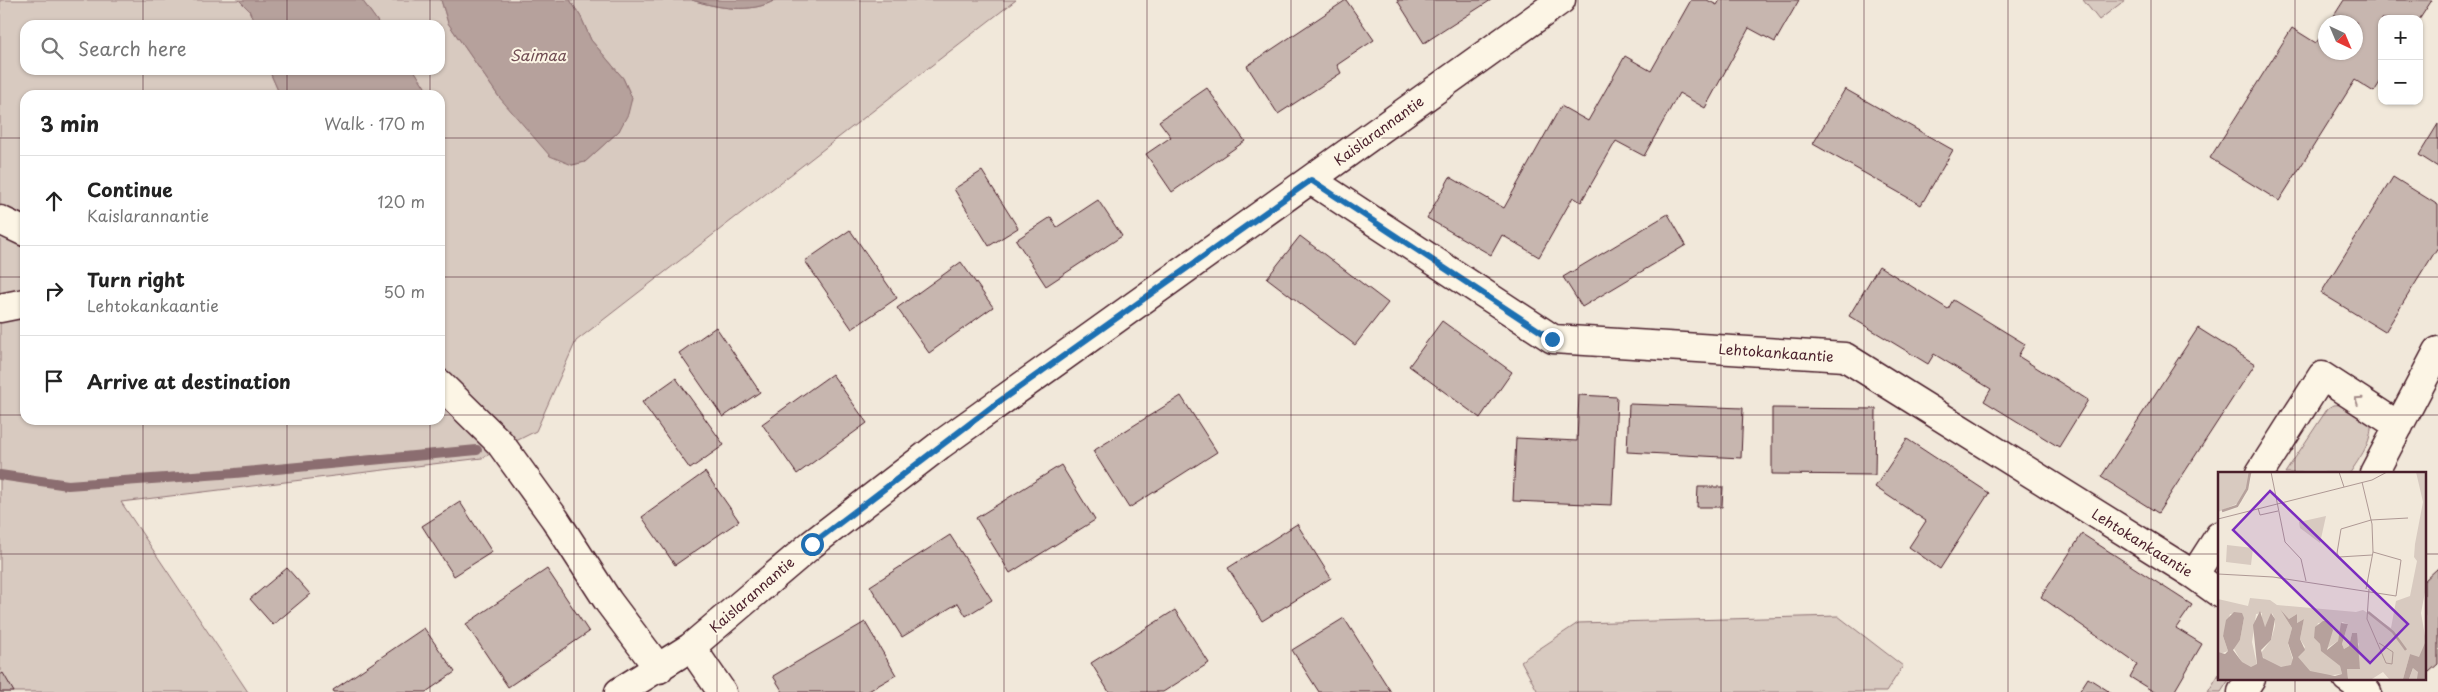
<!DOCTYPE html>
<meta charset="utf-8">
<style>
body{margin:0;font-family:"Playpen Sans",sans-serif;background:#f6f6f6;color:#222}
.controls{position:absolute;right:15px;top:15px;display:grid;overflow:hidden;border-radius:10px;box-shadow:0 1px 4px #0004}
.controls button{width:45px;height:45px;display:grid;place-items:center;padding:0;border:0;border-bottom:1px solid #e0e0e0;background:#fff;color:#222;font:25px sans-serif}
.compass{position:absolute;left:2318px;top:15px;width:45px;height:45px;border-radius:50%;background:#fff;box-shadow:0 1px 4px #0004;rotate:136deg}
.stop{position:absolute;width:15px;height:15px;margin:-11px;border:4px solid #1f6fb2;border-radius:50%;background:#fff}
.stop.end{background:#1f6fb2;border-color:#fff;box-shadow:0 1px 5px #0008}
.list{margin:0;padding:0;list-style:none}
h2{display:flex;justify-content:space-between;align-items:center;height:65px;margin:0;padding:0 20px;font-size:21px}
h2 small{font-size:16px;font-weight:400;color:#767676}
.list li{display:grid;grid-template-columns:32px 1fr auto;gap:15px;align-items:center;box-sizing:border-box;height:90px;padding:0 20px;border-top:1px solid #e0e0e0}
.list b{display:block;font-size:19px;white-space:nowrap}
.list p{margin:0;font-size:16px;white-space:nowrap;color:#767676}
.list em{font-size:16px;font-style:normal;color:#767676}
.icon{flex:none;width:28px;height:28px;fill:none;stroke:currentColor;stroke-width:2;stroke-linecap:round;stroke-linejoin:round}
.map{position:relative;flex:none;width:2438px;height:692px;overflow:hidden}
.search{position:absolute;background:#fff;box-shadow:0 1px 4px #0004;left:20px;top:20px;width:425px;height:55px;display:flex;align-items:center;gap:12px;box-sizing:border-box;padding:0 18px;border-radius:15px;color:#767676;font-size:19px}
.panel{position:absolute;background:#fff;box-shadow:0 1px 4px #0004;left:20px;top:90px;width:425px;height:335px;border-radius:15px}
.map>svg:first-child{display:block}
.green{fill:#d8cac0;stroke:#917476}
.water{fill:#b6a19c;stroke:#8b6d6f}
.lines{fill:none;stroke-linecap:round;stroke-linejoin:round}
.stream{stroke:#8b6d6f;stroke-width:10}
.building{fill:#c7b6af;stroke:#4a1f2b}
.minor-casing{stroke:#4a1f2b;stroke-width:31}
.minor{stroke:#fcf5e5;stroke-width:28}
.oneway{stroke:#a38a88}
.route{stroke:#1f6fb2;stroke-width:6}
.grid{fill:none;stroke:#4a1f2b;stroke-width:1;stroke-opacity:0.55}
.labels{text-anchor:middle;stroke-width:4;stroke-linejoin:round;paint-order:stroke}
.street-label{font-size:14px;fill:#4a1f2b;stroke:#fcf5e5}
.water-label{font-size:15px;font-style:italic;fill:#704c53;stroke:#fcf5e5}
.inset-river{fill:none;stroke:#b6a19c;stroke-width:2.5}
.inset-road{fill:none;stroke:#ae9894;stroke-width:1}
.view{fill:#7b2cbf;fill-opacity:0.15;stroke:#7b2cbf;stroke-width:2.5}
.inset-edge{fill:none;stroke:#4a1f2b;stroke-width:2.5}
</style>
<div class="map">
<svg width="2438" height="692" viewBox="0 0 2438 692">
<rect width="100%" height="100%" fill="#f1e8da"/>
<filter id="ink" filterUnits="userSpaceOnUse"><feTurbulence type="fractalNoise" baseFrequency=".02" numOctaves="2"/><feDisplacementMap in="SourceGraphic" scale="10" xChannelSelector="R" yChannelSelector="G"/><feConvolveMatrix kernelMatrix="1 2 1 2 8 2 1 2 1" color-interpolation-filters="sRGB"/></filter>
<g filter="url(#ink)">
<!-- green -->
<path class="green" d="M0,0H239L249,10L255,25H25V70H269L280,95H25V420H440V95H430L414,70H440V25H380L362,0H441L448,23L499,97L572,165L585,162L619,131L632,98L623,78L591,40L581,17L570,0H692C717,8 752,14 775,0H1016L576,341L536,431L482,458L121,502L248,692H0Z
M2083,0H2125L2099,20Z
M2350,404L2371,423C2372,443 2360,457 2350,473H2285L2328,408L2333,405Z
M1838,616L1903,666L1886,692H1538L1521,661L1578,623Z
M2219,674V678H2230L2221,692H2208Z"/>
<!-- water -->
<path class="water" d="M239,0H362L380,25H255L249,10Z
M441,0H570L581,17L591,40L623,78L632,98L628,114L619,131L585,162L572,165L550,156L499,97L448,23Z
M692,0H775C752,14 717,8 692,0Z
M269,70H414L430,95H280Z"/>
<g class="lines">
<!-- stream -->
<path class="stream" d="M0,475L68,485L235,473L477,450"/>
</g>
<!-- building -->
<path class="building" d="M1346,0L1374,40L1337,65L1341,73L1278,114L1247,66Z
M1397,0H1491L1424,43Z
M1691,0H1707L1717,5L1720,0H1799L1775,42L1749,28L1705,108L1679,93L1644,156L1616,141L1581,202L1573,197L1539,257L1502,235L1491,255L1427,218L1450,177L1504,208L1561,106L1588,121L1625,56L1651,71Z
M2344,0H2432L2419,20L2382,19V79L2374,92L2355,80L2279,201L2210,158L2292,28L2316,43L2326,29V52H2356V22H2330Z
M1207,88L1245,141L1172,192L1146,154L1171,137L1159,121Z
M1845,89L1953,150L1921,205L1813,144Z
M2438,124V167L2419,155Z
M982,171L1018,228L989,246L954,189Z
M2393,177L2438,205V247L2385,332L2321,293Z
M1098,200L1122,236L1046,286L1016,240L1051,217L1057,227Z
M1668,214L1686,245L1582,307L1563,277Z
M850,230L897,298L852,329L805,261Z
M1300,236L1388,303L1355,345L1267,278Z
M961,262L993,307L929,353L897,308Z
M1879,266L1948,309L1953,300L2025,344L2018,356L2088,400L2059,447L1984,401L1991,389L1934,354L1928,364L1849,316Z
M1442,321L1512,372L1480,418L1409,366Z
M716,327L760,392L723,417L679,353Z
M2198,328L2255,364L2158,513L2101,477Z
M832,374L867,423L797,474L762,424Z
M676,378L724,445L690,469L642,402Z
M1579,395L1617,397L1612,505L1513,501L1516,438L1577,441Z
M1181,396L1217,452L1129,508L1093,451Z
M1629,404L1743,408L1741,458L1627,452Z
M1772,408L1876,409L1875,475L1772,474Z
M1907,439L1989,493L1940,569L1909,547L1926,521L1875,487Z
M1061,465L1095,520L1010,573L976,518Z
M705,472L739,521L675,565L642,517Z
M1698,487H1723L1722,507H1697Z
M460,502L492,552L454,576L422,526Z
M1297,524L1331,578L1262,621L1228,568Z
M2082,534L2192,605L2176,628L2202,644L2174,692H2154L2130,677L2137,664L2041,597Z
M950,535L992,600L966,616L958,603L902,637L870,586Z
M287,568L310,594L273,625L250,599Z
M2438,568V664L2429,672L2424,668V581Z
M547,569L589,632L508,687L466,624Z
M1175,610L1209,663L1163,692H1109L1091,663Z
M1344,618L1391,692H1319L1292,650Z
M865,622L896,675L867,692H783L773,676Z
M424,628L455,672L426,692H334L333,690Z
M3,673L14,692H0V675Z
M2088,678L2110,692H2079Z"/>
<g class="lines">
<!-- minor casing -->
<g class="minor-casing">
<path id="minor" d="M1311,180L1553,339L1845,357L2194,575L2219,593
M0,220L25,232
M0,308L25,303
M440,384L500,443L555,519L608,601L659,669
M2260,473L2322,376L2399,426
M2374,473L2438,351
M2194,575L2219,536
M691,647L722,692
M2347,678L2367,692
M619,692L691,647L812,544L940,445L1561,0
M2242,692L2251,678"/>
</g>
<!-- minor -->
<use href="#minor" class="minor"/>
</g>
<!-- one-way arrows -->
<defs><path id="oneway-chevron" d="M-2-3.5L2.5 0L-2 3.5" fill="none" stroke-width="1.6" stroke-linecap="round" stroke-linejoin="round" transform="scale(1.25)"/></defs>
<use class="oneway" href="#oneway-chevron" transform="translate(2358 400) rotate(-147)"/>
</g>
<g class="lines" filter="url(#ink)">
<!-- route -->
<path class="route" d="M812,544L993,406L1311,180L1552,339"/>
</g>
<!-- grid -->
<path class="grid" d="M143,0V25M287,0V25M430,0V25M574,0V692M717,0V692M860,0V692M1004,0V692M1147,0V692M1291,0V692M1434,0V692M1578,0V692M1721,0V692M1864,0V692M2008,0V692M2151,0V692M2295,0V473M143,70V95M287,70V95M430,70V95M0,138H25M440,138H2438M0,277H25M440,277H2438M0,415H25M440,415H2438M143,420V692M287,420V692M430,420V692M0,554H2219M2424,554H2438M2295,678V692"/>
<g class="labels">
<!-- street labels -->
<g class="street-label">
<text transform="translate(1379 131) rotate(-36)" y="5">Kaislarannantie</text>
<text transform="translate(1776 353) rotate(4)" y="5">Lehtokankaantie</text>
<text transform="translate(2142 543) rotate(32)" y="5">Lehtokankaantie</text>
<text transform="translate(752 595) rotate(-41)" y="5">Kaislarannantie</text>
</g>
<!-- water labels -->
<g class="water-label">
<text x="538" y="61">Saimaa</text>
</g>
</g>
<!-- overview -->
<g transform="translate(2218 472)">
<rect width="208" height="208" fill="#f1e8da"/>
<path d="M0,0H34L23,30L0,40ZM198,0H207L208,115L203,141L207,164V207H191L199,186L192,182L185,207H171L165,200L154,207H130L129,197H142L139,178L141,172L134,161L131,174L126,177L124,172L130,152L124,150L120,169L108,177L114,155L110,150L100,151L96,166L102,172L103,178L122,194L124,202L79,207L80,184L87,175L82,167L86,147L79,151V142L71,147L62,137L74,156L70,172L75,188L71,207L47,189L43,181L53,168L57,154V147L54,141L47,155L44,152V141L38,142L34,170L39,193L19,207L23,189L15,175L22,168L26,146L22,141L12,142L5,164L10,179L2,182L0,195V127L30,134L32,126L52,128L59,133L138,140L145,138L173,156L178,129L192,124L199,89L196,85L197,72L205,30ZM108,44L102,71L82,56L81,50ZM9,73L35,76L33,93L8,90Z" fill="#d8cac0"/>
<path d="M62,137L71,147L79,142V151L86,147L82,167L87,178L80,185L92,199L117,204L124,202L122,194L103,179L102,172L96,166L97,155L105,149H110L115,158L109,178L120,169L123,151L130,152L124,172L126,177L131,174L134,161H139L142,197H129L130,207H0V180L7,182L10,179L5,164L8,148L16,140L24,141L26,146L22,168L15,178L24,190L33,195L39,192L35,153L42,139L47,155L53,141L57,147L53,168L43,178L45,186L63,195L73,193L75,186L70,171L74,156ZM207,171V207H199L200,200L195,196L191,207H185L192,182L201,185Z" fill="#b6a19c"/>
<path class="inset-river" d="M4,39L19,34L29,17L32,0M150,140L175,160L188,178"/>
<path class="inset-road" d="M53,0L67,70L83,87L88,109M121,0L126,15M144,10L154,52L155,80L148,117M40,36L42,43L60,39M0,47L154,8L169,0M154,83L121,85L119,81L123,57L153,48L190,46M0,102L55,105L178,124L183,88L155,80M151,117L149,147L168,191L174,192L175,180L161,171"/>
<path class="view" d="M52,19L190,152L152,191L15,58Z"/>
<rect width="208" height="208" class="inset-edge"/>
</g>
</svg>
<div class="controls">
<button>+</button>
<button>−</button>
</div>
<svg class="compass" viewBox="-18 -18 36 36"><path d="M0-13l5 13h-10z" fill="#e53935"/><path d="M0 13l5-13h-10z" fill="#767676"/></svg>
<div class="stop" style="left:812px;top:544px"></div>
<div class="stop end" style="left:1552px;top:339px"></div>
<div class="search"><svg class="icon" aria-label="search" viewBox="0 0 24 24"><circle cx="10" cy="10" r="6"/><path d="M15 15l6 6"/></svg>Search here</div>
<section class="panel">
<h2>3 min<small>Walk · 170 m</small></h2>
<ul class="list">
<li><svg class="icon" aria-label="ahead" viewBox="0 0 24 24"><path d="M12 20V5M6 11l6-6 6 6"/></svg><div><b>Continue</b><p>Kaislarannantie</p></div><em>120 m</em></li>
<li><svg class="icon" aria-label="right" viewBox="0 0 24 24"><path d="M7 20v-9h11M14 6l5 5-5 5"/></svg><div><b>Turn right</b><p>Lehtokankaantie</p></div><em>50 m</em></li>
<li><svg class="icon" aria-label="arrive" viewBox="0 0 24 24"><path d="M6 21V4h12l-3 4 3 4H6"/></svg><div><b>Arrive at destination</b></div></li>
</ul>
</section>
</div>
